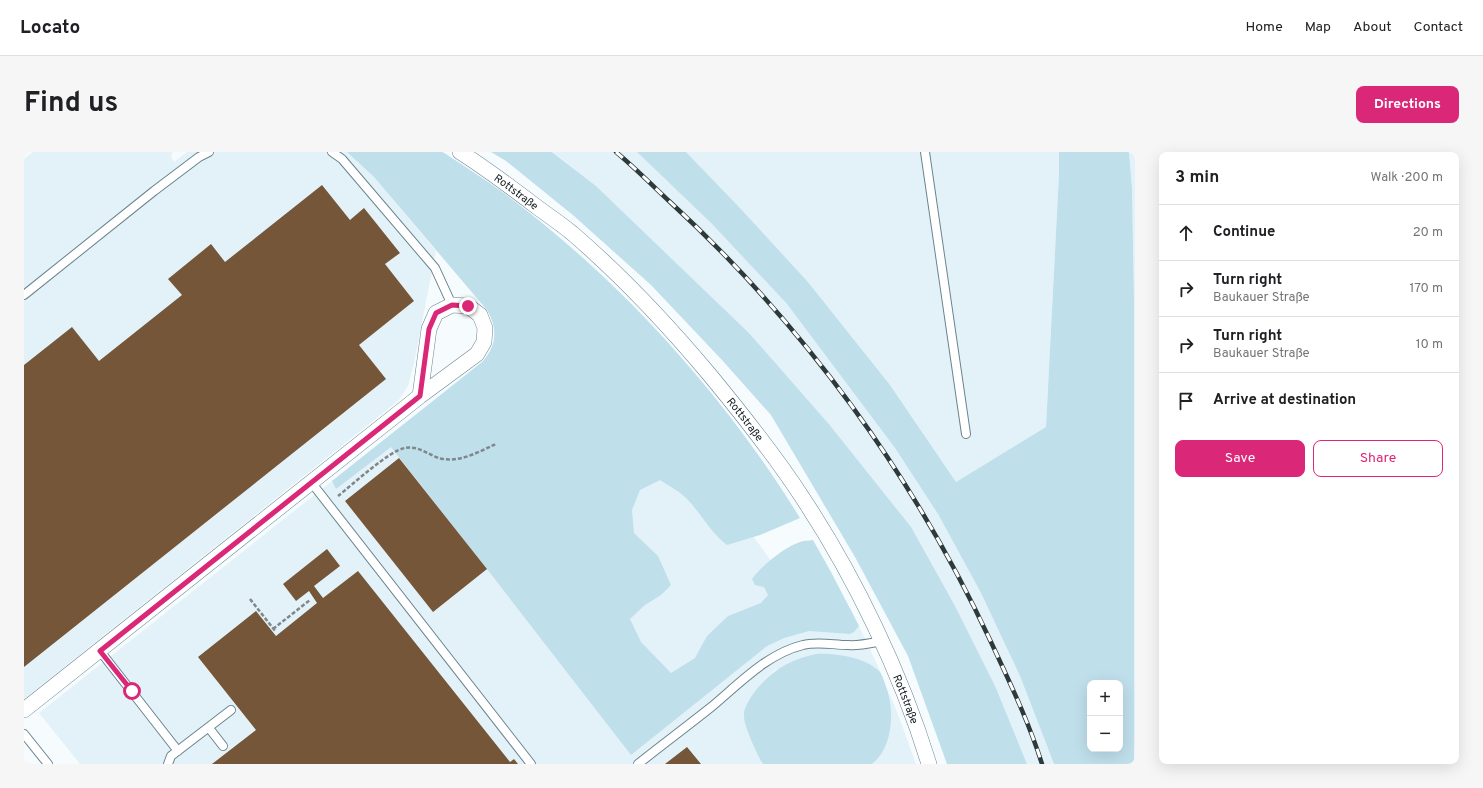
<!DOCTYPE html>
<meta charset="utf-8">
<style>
body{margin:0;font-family:Overpass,sans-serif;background:#f6f6f6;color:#202124}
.controls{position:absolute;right:12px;bottom:12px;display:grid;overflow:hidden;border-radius:8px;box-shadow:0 4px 16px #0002}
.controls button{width:36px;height:36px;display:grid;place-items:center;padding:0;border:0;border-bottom:1px solid #e0e0e0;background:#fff;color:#202124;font:20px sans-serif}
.stop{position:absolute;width:12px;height:12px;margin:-9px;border:3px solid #db2777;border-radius:50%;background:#fff}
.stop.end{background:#db2777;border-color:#fff;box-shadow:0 1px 4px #0008}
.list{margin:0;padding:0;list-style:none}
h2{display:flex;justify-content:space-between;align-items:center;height:52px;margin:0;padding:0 16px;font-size:17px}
h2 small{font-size:13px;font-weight:400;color:#757577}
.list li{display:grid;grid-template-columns:26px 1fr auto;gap:12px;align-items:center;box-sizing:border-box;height:56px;padding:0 16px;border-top:1px solid #e0e0e0}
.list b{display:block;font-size:15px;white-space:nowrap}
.list p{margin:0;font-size:13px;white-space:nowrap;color:#757577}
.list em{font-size:13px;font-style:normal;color:#757577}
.actions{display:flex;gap:8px;padding:12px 16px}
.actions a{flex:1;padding:9px 0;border:1px solid #db2777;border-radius:8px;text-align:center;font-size:14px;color:#db2777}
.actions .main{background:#db2777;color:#fff}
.icon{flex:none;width:22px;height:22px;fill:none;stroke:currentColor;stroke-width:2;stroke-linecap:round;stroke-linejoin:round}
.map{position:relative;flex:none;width:1111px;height:612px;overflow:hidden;border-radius:8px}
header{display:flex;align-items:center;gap:24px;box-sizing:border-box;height:56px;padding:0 20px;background:#fff;border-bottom:1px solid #e0e0e0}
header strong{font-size:19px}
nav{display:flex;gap:22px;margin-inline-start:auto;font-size:14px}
.intro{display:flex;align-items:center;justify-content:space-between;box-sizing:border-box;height:96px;padding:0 24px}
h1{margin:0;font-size:28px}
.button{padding:10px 18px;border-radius:8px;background:#db2777;color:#fff;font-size:14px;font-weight:700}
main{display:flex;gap:24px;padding:0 24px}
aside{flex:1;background:#fff;border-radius:8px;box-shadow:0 4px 16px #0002}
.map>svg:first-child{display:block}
.built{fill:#e3f2f8}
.green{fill:#bfdfeb;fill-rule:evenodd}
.building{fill:#755638}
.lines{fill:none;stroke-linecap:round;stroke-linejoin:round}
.lane-casing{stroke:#6a848e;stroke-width:10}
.street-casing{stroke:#6a848e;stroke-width:16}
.path{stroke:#7f878b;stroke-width:2.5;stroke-dasharray:4 2;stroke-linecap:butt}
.lane{stroke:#fff;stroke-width:8}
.street{stroke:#fff;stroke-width:15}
.rail-casing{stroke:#2e393c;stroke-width:4.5}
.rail{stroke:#fff;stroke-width:3;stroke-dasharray:9;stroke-linecap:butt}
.route{stroke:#db2777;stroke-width:5}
.labels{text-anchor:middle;stroke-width:4;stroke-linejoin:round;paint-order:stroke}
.street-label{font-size:11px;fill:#111c20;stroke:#fff}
</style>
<header>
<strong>Locato</strong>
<nav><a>Home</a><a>Map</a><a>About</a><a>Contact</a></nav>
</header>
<div class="intro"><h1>Find us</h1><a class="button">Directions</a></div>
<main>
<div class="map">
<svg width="1111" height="612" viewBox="0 0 1111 612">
<rect width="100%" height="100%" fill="#f6fbfe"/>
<!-- built -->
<path class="built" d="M9,0H149L147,4L150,10L163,0H323L350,25L412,99L390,211L384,234L374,249L0,547V7Z
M529,0H613L688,72L763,152L871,296L914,362L957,441L996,524L1030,612H1003L972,536L804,271L725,181L572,34Z
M662,0H1035V22L1022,275L932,330L866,233L784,130L716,56Z
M1105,0H1111V612L1109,575L1110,148L1108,36Z
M458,240L715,364L747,409L827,457L857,521L847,514L830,506L817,503L800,502H792L751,518L741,527L733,537L726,548L720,563L727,586L739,612H56L15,561L390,264Z
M864,538L875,565L892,612H848L853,608L861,592L865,580L867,561Z"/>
<!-- green -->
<path class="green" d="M323,0C346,0 370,0 393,0C401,0 411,0 418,0C422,1 427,6 431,8C446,18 462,28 477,39C595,126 699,241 776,366L736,383L703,393C686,380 677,361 662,346C655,339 645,334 636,328L616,338L608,358L610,381L634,404L647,433L637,443L621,453L606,467L617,490L647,521L671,506L683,484L704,464L737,451L744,443L740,435L731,433L728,427C738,413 761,395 776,390C780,388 785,389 789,388L807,420L835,474L830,480L826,482L785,479L760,486L743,494L607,603L463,417L367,295L312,337L308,329L458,210C473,194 474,176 463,158L350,25Z
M467,0H528L572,34L725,181L804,271L887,375L931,454L972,536L1003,612H923L884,504L831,405L747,263L698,208L627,133L550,64L482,9Z
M613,0H662L716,56L784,130L866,233L932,330L1022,275L1035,22V0H1105L1108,36L1110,148V612H1030L996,524L957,441L914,362L871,296L763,152L688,72ZM1066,531H1096V597H1066Z
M792,502C812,501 841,505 856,520C858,523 860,528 861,532C871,555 870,595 848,612H739L737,609C732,599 719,573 720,562C720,557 724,550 727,545C743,521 764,508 792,502Z"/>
<!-- building -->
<path class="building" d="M298,33L326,68L340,56L376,101L361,112L390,149L335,193L362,227L0,515V213L48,175L75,209L158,143L144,127L187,92L201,110Z
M375,306L463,417L409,460L321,349Z
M303,397L316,414L290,434L299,446L334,419L486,610L490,607L494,612H188L232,578L174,505L232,459L252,484L293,451L285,439L272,449L259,432Z
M663,595L677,612H641Z"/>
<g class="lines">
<!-- lane casing -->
<g class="lane-casing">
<path id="lane" d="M308,0L318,7L411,116L428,153
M901,0L942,282
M0,143L130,39L175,5L185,0
M287,330L507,612
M76,499L154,599
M185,576L199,594
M0,582L24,612
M144,612L147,604L207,558
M614,612C638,593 662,575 686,556C714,533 742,502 779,493C793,489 810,493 824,493C836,494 847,491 858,489"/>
</g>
<!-- street casing -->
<g class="street-casing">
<g id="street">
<path id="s1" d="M436,0C463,17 488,36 513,55C525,64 537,72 548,81C598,124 643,172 685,222C718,262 750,302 778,345C831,425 877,521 905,612"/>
<path d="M0,558L396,244L453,202L460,190L461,176L456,163L444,154L428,153L412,161L405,177L396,244"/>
</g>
</g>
<!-- path -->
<path class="path" d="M314,344C328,333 366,298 381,296C396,293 406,305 419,307C438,310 456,299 472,292
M226,447L252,480
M249,477L286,448"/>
<!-- lane -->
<use href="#lane" class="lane"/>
<!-- street -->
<use href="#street" class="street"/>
<!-- rail casing -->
<g class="rail-casing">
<path id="rail" d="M592,0C610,15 627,32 645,49C780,173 889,323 967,490C985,529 1005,570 1018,612"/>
</g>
<!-- rail -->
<use href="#rail" class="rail"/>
</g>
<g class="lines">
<!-- route -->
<path class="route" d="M108,539L76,499L396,244L405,177L412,161L428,153L444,154"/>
</g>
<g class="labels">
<!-- street labels -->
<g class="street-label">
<text dy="4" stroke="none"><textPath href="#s1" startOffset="69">Rottstraße</textPath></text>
<text dy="4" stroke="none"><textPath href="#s1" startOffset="393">Rottstraße</textPath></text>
<text dy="4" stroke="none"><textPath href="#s1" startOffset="717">Rottstraße</textPath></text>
</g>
</g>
</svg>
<div class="controls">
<button>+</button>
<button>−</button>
</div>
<div class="stop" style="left:108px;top:539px"></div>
<div class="stop end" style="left:444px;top:154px"></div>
</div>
<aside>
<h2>3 min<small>Walk · 200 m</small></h2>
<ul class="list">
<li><svg class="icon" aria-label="ahead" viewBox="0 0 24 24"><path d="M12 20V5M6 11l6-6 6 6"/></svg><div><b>Continue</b></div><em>20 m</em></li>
<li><svg class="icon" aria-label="right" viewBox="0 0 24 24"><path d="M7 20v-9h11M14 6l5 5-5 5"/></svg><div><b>Turn right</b><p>Baukauer Straße</p></div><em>170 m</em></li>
<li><svg class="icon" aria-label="right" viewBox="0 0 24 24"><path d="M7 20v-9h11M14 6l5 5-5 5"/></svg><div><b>Turn right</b><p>Baukauer Straße</p></div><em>10 m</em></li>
<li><svg class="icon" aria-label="arrive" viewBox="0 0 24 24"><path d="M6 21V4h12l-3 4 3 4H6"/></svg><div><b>Arrive at destination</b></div></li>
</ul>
<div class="actions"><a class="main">Save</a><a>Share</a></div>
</aside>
</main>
